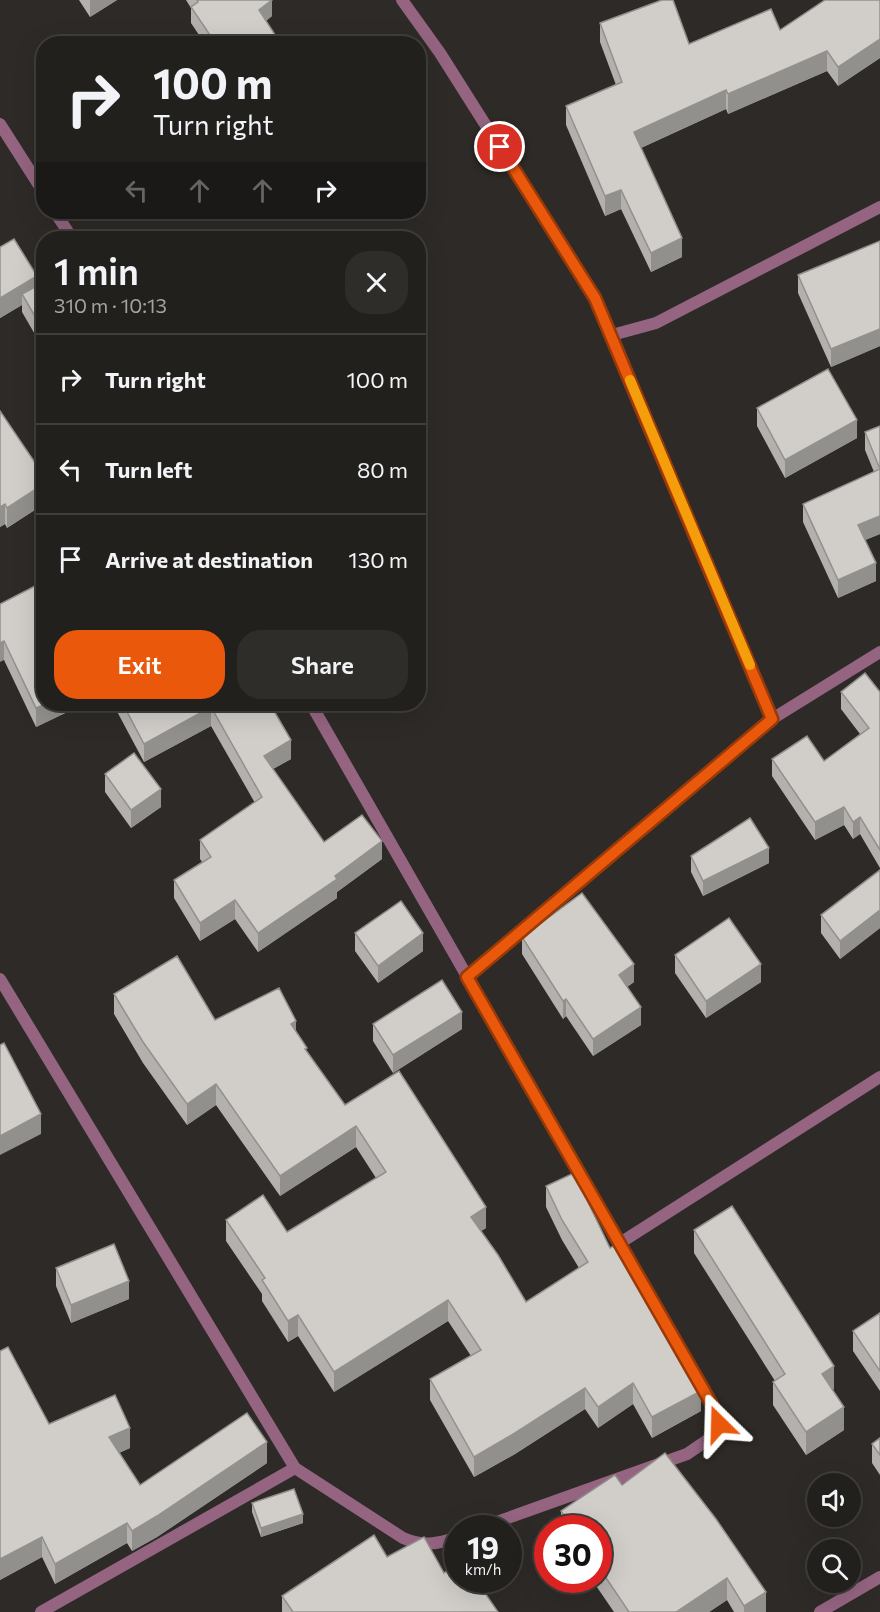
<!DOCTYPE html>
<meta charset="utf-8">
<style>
:root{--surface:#22201d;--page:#2e2d2a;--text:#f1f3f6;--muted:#a2a3a4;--line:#3f3e3b;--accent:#ea580c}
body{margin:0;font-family:Commissioner,sans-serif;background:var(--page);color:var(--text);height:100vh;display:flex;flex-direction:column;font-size:22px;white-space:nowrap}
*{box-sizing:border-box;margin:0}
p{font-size:20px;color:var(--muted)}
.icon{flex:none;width:33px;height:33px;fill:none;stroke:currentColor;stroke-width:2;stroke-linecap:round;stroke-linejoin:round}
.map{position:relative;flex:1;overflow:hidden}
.details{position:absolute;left:36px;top:231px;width:390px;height:480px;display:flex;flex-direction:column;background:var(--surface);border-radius:24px;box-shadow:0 6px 24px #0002,0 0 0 2px var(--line)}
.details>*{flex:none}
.hud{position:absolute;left:36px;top:36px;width:390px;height:183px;border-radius:24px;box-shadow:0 6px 24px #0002,0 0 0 2px var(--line);background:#22201d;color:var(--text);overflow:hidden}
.tools{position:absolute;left:807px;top:1473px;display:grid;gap:12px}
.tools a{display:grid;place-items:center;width:54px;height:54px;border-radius:50%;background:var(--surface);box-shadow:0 6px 24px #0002,0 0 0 2px var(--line);font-size:30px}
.speed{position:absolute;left:444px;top:1515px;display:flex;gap:12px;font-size:30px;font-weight:700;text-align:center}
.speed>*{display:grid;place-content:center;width:78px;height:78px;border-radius:50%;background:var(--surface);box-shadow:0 6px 24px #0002,0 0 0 2px var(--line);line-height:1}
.speed small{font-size:15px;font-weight:400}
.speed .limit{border:9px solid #d22;background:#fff;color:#111}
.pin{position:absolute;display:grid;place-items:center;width:51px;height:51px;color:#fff;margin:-26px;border:3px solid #fff;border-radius:50%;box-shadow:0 2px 6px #0007}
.me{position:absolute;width:66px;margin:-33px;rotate:338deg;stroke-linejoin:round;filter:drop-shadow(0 0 4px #0008)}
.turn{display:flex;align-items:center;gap:21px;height:126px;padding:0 18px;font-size:27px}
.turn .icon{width:78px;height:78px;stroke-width:2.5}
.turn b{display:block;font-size:42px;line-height:51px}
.lanes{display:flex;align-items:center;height:57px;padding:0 18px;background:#0003;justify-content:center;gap:30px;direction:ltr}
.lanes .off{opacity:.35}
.round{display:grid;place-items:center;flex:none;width:63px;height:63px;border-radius:24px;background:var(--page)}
.headline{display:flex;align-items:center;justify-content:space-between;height:102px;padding:0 18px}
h1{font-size:36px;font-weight:600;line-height:45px}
.primary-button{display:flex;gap:12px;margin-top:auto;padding:12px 18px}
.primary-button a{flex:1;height:69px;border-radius:24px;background:var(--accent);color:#fff;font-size:24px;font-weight:600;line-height:69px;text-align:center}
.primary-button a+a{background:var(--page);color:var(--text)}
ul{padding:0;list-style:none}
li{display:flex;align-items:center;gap:18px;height:90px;padding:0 18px;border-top:2px solid var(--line)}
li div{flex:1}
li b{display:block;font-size:22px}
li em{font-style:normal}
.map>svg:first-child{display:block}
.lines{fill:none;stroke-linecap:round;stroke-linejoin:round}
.street{stroke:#946481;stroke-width:12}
.wall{fill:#b4b0ad}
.shaded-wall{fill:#92908d}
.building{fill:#d1cdc9;stroke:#92908d;stroke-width:1.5}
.route-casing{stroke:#983908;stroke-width:15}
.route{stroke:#ea580c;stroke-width:10}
.slow{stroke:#f59e0b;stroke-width:10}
</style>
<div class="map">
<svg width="880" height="1612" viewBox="0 0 880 1612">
<rect width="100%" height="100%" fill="#2e2a27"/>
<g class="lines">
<!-- street -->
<g class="street">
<polyline points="402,0 440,53 595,298 612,335 656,323 880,207"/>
<polyline points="0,124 44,193"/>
<polyline points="55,212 72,238"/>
<polyline points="612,335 772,719"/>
<polyline points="311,704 652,1299"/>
<polyline points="467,977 772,719 880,652"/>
<path d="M 0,979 L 295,1468 L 403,1538 C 424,1547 437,1544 458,1537"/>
<polyline points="620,1243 880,1077"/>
<polyline points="480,1528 687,1454 709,1439 719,1424 715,1410 675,1340"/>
<polyline points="41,1612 295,1468"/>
<polyline points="820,1612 880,1577"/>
</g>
</g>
<!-- wall -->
<g class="wall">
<polygon points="79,0 117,0 90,17"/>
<polygon points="186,0 272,0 272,16 266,21 281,44 205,44 191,23 191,8"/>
<polygon points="880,0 880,58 838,86 827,71 728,114 726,109 641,148 682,257 651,272 621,209 605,216 566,125 566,106 616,85 600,42 600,23 689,44 780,30"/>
<polygon points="880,241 880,346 831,367 798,293 798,275"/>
<polygon points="0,247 37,286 44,282 44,350 22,312 22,305 0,318"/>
<polygon points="757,408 857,438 785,478 757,426"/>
<polygon points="0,411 44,476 44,504 7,528 5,524 0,527"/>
<polygon points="880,426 880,534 865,540 876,581 838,598 803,522 803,504 874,472 865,450 865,432"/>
<polygon points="0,604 44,704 84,704 36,727 4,660"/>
<polygon points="841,692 880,692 880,868 860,834 853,839 844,825 815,840 772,776 772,759 824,761 860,734 841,709"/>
<polygon points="113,704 270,704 291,759 273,769 324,842 382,859 337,892 337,898 258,952 235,919 200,941 174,898 174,880 202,862 200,859 200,840 255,803 211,726 144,762"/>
<polygon points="105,774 161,807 131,828 105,792"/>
<polygon points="691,856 769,863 703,896 691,872"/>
<polygon points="880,870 880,928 840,959 821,933 821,915"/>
<polygon points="355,933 423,951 378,983 355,951"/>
<polygon points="522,937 634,982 627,987 641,1025 593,1056 566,1016 563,1019 522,954"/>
<polygon points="675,955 761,982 706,1018 675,973"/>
<polygon points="114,994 215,1020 296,1031 307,1051 345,1105 486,1228 481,1231 526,1302 579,1268 562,1240 546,1207 546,1186 610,1248 683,1360 701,1411 652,1438 633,1404 598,1428 585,1409 515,1454 474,1477 430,1400 430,1379 471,1356 448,1321 334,1392 298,1336 288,1342 262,1301 262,1294 226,1241 226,1220 287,1232 376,1178 356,1147 280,1196 216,1105 187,1125 143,1063 114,1014"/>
<polygon points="373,1024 462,1029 393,1073 373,1041"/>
<polygon points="694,1230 834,1389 832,1390 844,1430 806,1455 773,1405 773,1382 775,1381 694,1253"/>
<polygon points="56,1268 129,1299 71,1323 56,1286"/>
<polygon points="880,1313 880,1391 853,1351 853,1331"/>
<polygon points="0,1351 49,1424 130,1448 119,1453 140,1485 267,1463 157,1537 132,1551 127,1543 55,1584 42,1557 0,1580"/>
<polygon points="880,1438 880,1475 872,1463 872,1444"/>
<polygon points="622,1485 766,1612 734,1612 727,1600 709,1612 614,1612 592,1580 598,1580 598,1528 561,1528 561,1511"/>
<polygon points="252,1503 303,1523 261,1537 252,1512"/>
<polygon points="387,1557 444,1573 498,1612 282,1612 282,1596"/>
</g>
<!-- shaded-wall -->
<g class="shaded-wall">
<polygon points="90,0 117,0 90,17"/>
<polygon points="272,0 272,16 259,26 259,10"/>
<polygon points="880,39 880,58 838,86 838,67"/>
<polygon points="827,51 827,71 728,114 728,94"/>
<polygon points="726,90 726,109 634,151 634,132"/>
<polygon points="621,190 621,209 605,216 605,196"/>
<polygon points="682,238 682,257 651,272 651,253"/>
<polygon points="37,276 37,295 22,294 22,305 0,318 0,298"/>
<polygon points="880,329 880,346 831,367 831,349"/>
<polygon points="857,420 857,438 785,478 785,460"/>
<polygon points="44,484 44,504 7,528 7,508"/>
<polygon points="5,504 5,524 0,527 0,507"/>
<polygon points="880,516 880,534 858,543 858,525"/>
<polygon points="876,563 876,581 838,598 838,580"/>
<polygon points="4,641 4,660 0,662 0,643"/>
<polygon points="46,704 84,704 36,727 36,708"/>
<polygon points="211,707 211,726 144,762 144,744"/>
<polygon points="291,740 291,759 264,774 264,756"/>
<polygon points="161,789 161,807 131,828 131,810"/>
<polygon points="844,807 844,825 815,840 815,822"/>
<polygon points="860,817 860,834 853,839 853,822"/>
<polygon points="382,841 382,859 337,892 337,898 258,952 258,933"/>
<polygon points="769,848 769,863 703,896 703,881"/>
<polygon points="235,900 235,919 200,941 200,923"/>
<polygon points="880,910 880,928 840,959 840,941"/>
<polygon points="423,933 423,951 378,983 378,966"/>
<polygon points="634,964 634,982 619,993 619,975"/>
<polygon points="761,964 761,982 706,1018 706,1001"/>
<polygon points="566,999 566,1016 563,1019 563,1001"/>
<polygon points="641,1007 641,1025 593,1056 593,1039"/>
<polygon points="462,1012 462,1029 393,1073 393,1055"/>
<polygon points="296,1021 296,1042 291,1024"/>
<polygon points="216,1084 216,1105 187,1125 187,1104"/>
<polygon points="41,1114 41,1134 0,1155 0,1136"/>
<polygon points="356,1126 356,1147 280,1196 280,1176"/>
<polygon points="486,1207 486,1228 471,1237 471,1217"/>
<polygon points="129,1281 129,1299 71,1323 71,1305"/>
<polygon points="448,1300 448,1321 334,1392 334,1372"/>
<polygon points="298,1315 298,1336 288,1342 288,1321"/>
<polygon points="683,1351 683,1371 680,1353"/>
<polygon points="834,1366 834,1389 822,1397 822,1374"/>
<polygon points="633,1383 633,1404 598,1428 598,1407"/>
<polygon points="585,1388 585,1409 515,1454 474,1477 474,1457"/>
<polygon points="701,1391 701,1411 652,1438 652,1417"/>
<polygon points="844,1407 844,1430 806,1455 806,1432"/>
<polygon points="130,1428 130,1448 109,1457 109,1437"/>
<polygon points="267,1442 267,1463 157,1537 132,1551 132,1531"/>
<polygon points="303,1514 303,1523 261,1537 261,1528"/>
<polygon points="127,1523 127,1543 55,1584 55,1564"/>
<polygon points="42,1537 42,1557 0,1580 0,1559"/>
<polygon points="727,1578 727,1600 709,1612 676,1612"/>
<polygon points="766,1592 766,1612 744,1612 744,1606"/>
</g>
<!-- building -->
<g class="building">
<polygon points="197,0 272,0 259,10 281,44 216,44 191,7 198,2"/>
<polygon points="662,0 673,0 689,44 771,9 780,30 825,0 880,0 880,39 838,67 827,51 728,94 726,90 634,132 682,238 651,253 621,190 605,196 566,106 622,82 600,23"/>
<polygon points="14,239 37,276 0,298 0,247"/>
<polygon points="880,241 880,329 831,349 798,275"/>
<polygon points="44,282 44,332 22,294"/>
<polygon points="828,369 857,420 785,460 757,408"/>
<polygon points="0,411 44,476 44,484 7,508 5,504 0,507"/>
<polygon points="880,426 880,469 865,432"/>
<polygon points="880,469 880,516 858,525 876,563 838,580 803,504"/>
<polygon points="35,586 40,595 44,593 44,704 46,704 36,708 4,641 0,643 0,604"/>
<polygon points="865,673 880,692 880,850 860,817 853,822 844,807 815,822 772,759 807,736 824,761 869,728 841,692"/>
<polygon points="123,704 270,704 291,740 264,756 324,842 362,815 382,841 335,876 337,879 258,933 235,900 200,923 174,880 211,857 200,840 262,797 211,707 144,744"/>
<polygon points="134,753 161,789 131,810 105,774"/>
<polygon points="750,818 769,848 703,881 691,856"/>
<polygon points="880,870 880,910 840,941 821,915"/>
<polygon points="582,893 634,964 619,975 641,1007 593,1039 566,999 563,1001 522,937"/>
<polygon points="401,901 423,933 378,966 355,933"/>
<polygon points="729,918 761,964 706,1001 675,955"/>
<polygon points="177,956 215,1020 279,988 296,1021 291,1024 307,1048 305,1049 345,1105 399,1071 486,1207 471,1217 498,1255 526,1302 588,1262 562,1220 546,1186 574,1173 610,1248 617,1244 660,1310 683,1351 680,1353 701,1391 652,1417 633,1383 598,1407 585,1388 515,1433 474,1457 430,1379 481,1350 448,1300 334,1372 298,1315 288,1321 262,1280 265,1278 226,1220 263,1195 287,1232 386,1172 356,1126 280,1176 216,1084 187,1104 143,1042 114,994"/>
<polygon points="442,980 462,1012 393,1055 373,1024"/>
<polygon points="4,1043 41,1114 0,1136 0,1045"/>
<polygon points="732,1206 834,1366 822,1374 844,1407 806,1432 773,1382 785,1374 694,1230"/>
<polygon points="114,1244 129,1281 71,1305 56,1268"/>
<polygon points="880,1313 880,1371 853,1331"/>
<polygon points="8,1347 49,1424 115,1395 130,1428 109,1437 140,1485 247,1413 267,1442 157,1516 132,1531 127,1523 55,1564 42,1537 0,1559 0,1351"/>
<polygon points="880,1438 880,1455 872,1444"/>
<polygon points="665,1453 716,1519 766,1592 744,1606 727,1578 676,1612 629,1612 598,1566 598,1528 573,1528 561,1511 615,1475 622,1485"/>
<polygon points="294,1489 303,1514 261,1528 252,1503"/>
<polygon points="374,1535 387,1557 424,1537 444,1573 458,1564 458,1580 476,1580 498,1612 293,1612 282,1596"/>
</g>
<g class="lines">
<defs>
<polyline id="route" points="500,147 595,298 772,719 467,977 715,1410 719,1424"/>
</defs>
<!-- route casing -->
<use href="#route" class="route-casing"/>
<!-- route -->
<use href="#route" class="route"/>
<!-- slow -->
<polyline class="slow" points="630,380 750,665"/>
</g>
</svg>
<div class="tools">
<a><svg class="icon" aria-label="sound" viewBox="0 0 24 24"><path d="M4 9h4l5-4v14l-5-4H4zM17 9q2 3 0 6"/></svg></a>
<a><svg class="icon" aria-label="search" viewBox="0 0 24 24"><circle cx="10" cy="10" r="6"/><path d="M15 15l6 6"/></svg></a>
</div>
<div class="speed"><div>19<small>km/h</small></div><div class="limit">30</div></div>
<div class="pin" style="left:500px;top:147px;background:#d93025"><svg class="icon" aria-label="arrive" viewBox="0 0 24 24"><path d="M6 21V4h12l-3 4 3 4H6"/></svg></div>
<svg class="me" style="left:719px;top:1424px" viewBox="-20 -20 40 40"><path d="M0-17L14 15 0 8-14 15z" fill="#ea580c" stroke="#fff" stroke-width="4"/></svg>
<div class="hud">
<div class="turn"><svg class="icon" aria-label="right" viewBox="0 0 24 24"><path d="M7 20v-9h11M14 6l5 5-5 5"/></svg><div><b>100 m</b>Turn right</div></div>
<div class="lanes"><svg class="icon off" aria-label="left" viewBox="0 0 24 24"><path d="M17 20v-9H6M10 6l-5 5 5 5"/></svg><svg class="icon off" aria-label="ahead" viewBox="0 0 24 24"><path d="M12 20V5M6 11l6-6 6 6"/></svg><svg class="icon off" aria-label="ahead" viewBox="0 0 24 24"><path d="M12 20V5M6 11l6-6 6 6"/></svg><svg class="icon" aria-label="right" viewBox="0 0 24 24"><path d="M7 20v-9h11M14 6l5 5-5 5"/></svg></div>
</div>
<section class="details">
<div class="headline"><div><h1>1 min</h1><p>310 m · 10:13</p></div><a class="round"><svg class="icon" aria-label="close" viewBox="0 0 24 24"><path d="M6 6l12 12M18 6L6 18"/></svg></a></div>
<ul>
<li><svg class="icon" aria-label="right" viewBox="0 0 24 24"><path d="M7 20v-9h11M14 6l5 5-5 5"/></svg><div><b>Turn right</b></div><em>100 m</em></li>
<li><svg class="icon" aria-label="left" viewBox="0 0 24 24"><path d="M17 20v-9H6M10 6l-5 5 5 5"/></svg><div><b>Turn left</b></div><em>80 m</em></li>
<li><svg class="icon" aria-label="arrive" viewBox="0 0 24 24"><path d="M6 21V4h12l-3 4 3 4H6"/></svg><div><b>Arrive at destination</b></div><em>130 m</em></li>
</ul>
<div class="primary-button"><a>Exit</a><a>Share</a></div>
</section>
</div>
